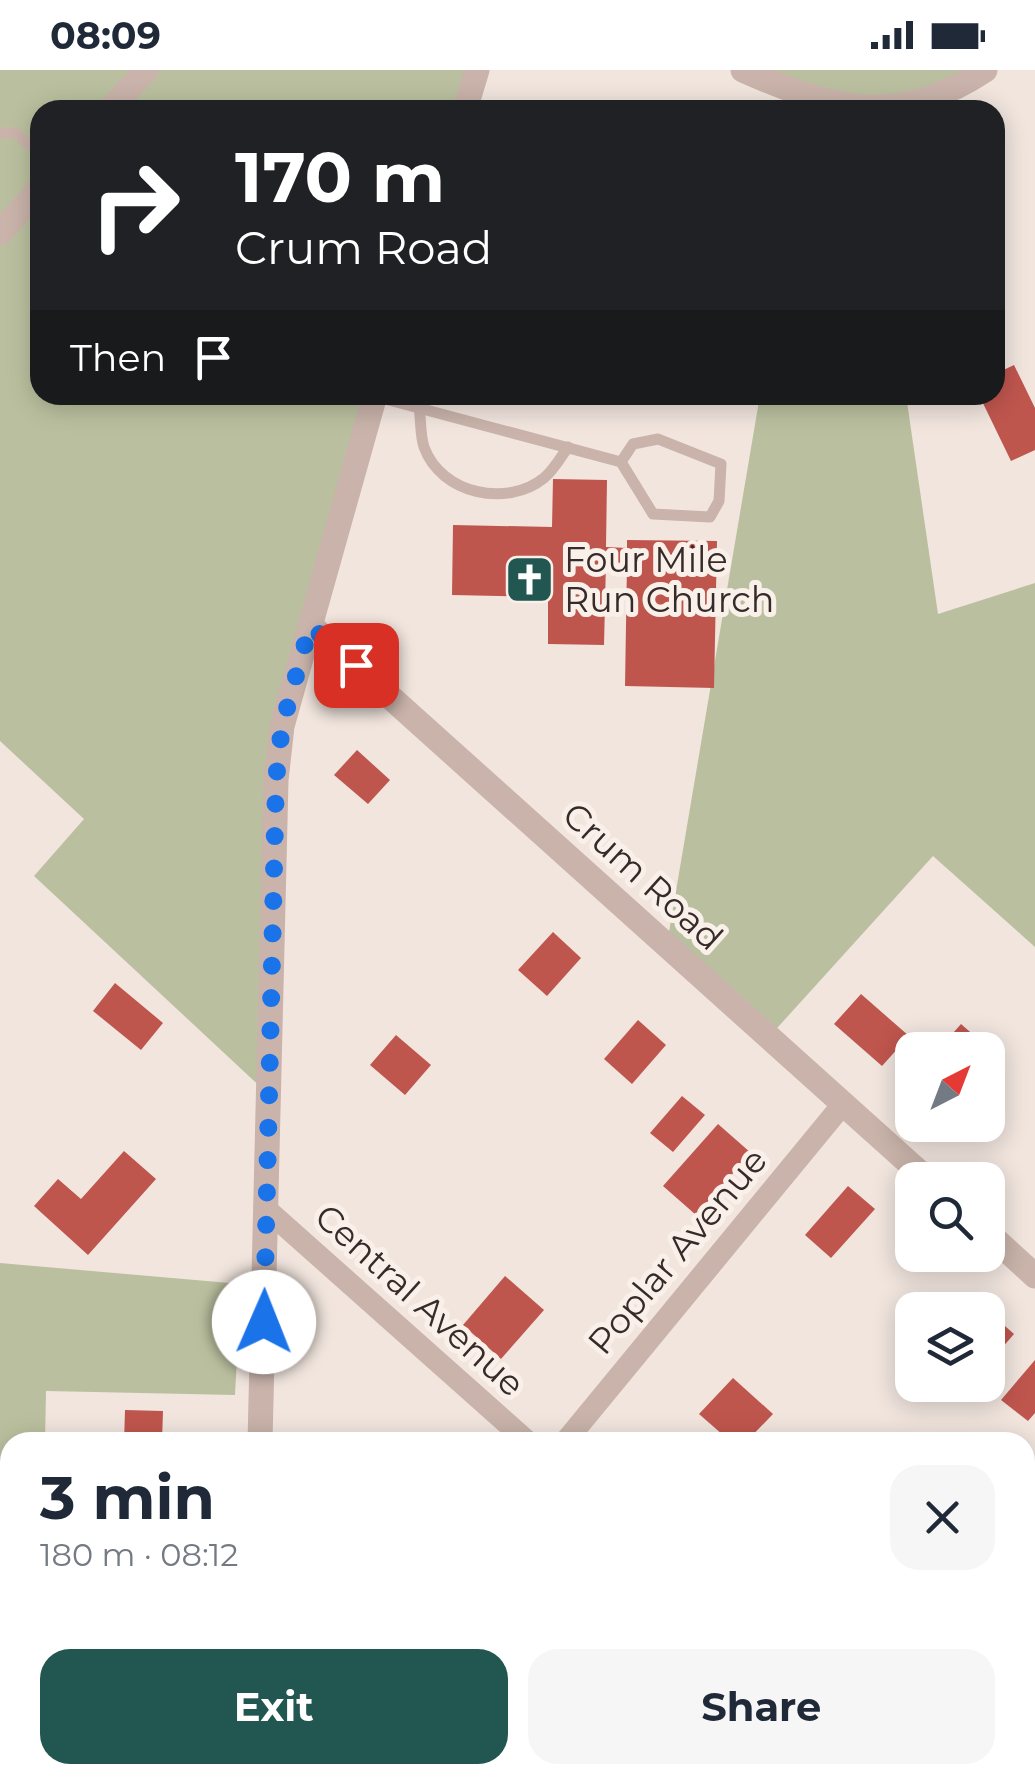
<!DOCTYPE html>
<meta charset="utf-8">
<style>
:root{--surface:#fff;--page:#f6f6f7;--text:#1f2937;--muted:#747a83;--accent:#215651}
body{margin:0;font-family:Montserrat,sans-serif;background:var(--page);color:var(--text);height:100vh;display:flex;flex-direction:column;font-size:38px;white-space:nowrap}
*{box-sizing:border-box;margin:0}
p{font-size:32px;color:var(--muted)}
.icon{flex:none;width:55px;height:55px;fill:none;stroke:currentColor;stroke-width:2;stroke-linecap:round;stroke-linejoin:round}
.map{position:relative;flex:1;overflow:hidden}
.drawer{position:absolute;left:0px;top:1362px;width:1035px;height:352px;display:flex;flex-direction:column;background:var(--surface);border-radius:30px 30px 0 0;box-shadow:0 5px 25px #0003}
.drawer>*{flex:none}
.top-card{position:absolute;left:30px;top:30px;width:975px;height:305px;border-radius:30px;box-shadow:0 5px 25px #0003;background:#202124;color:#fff;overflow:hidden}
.needle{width:65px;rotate:42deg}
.controls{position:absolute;left:895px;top:962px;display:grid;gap:20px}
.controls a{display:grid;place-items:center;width:110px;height:110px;border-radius:20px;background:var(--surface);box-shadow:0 5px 25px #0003;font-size:50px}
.pin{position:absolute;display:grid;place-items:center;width:85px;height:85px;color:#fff;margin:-42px;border-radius:20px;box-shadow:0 5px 15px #0006}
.me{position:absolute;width:110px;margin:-55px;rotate:1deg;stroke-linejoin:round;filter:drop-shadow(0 0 8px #0008)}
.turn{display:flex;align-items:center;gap:35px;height:210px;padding:0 40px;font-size:45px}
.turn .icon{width:130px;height:130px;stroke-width:2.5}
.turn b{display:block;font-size:70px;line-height:85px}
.then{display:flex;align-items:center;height:95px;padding:0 40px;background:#0003;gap:20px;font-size:38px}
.round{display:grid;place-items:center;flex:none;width:105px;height:105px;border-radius:30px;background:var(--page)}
.overview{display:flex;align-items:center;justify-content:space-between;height:170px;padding:0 40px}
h1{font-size:60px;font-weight:700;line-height:75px}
.primary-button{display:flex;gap:20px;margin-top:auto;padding:20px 40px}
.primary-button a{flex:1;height:115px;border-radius:30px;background:var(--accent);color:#fff;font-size:40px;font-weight:700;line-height:115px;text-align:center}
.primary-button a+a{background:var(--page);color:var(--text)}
.status{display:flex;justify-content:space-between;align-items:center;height:70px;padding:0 50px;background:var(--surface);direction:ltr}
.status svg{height:28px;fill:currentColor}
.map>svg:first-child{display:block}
.green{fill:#bac09f}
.building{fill:#bf564e}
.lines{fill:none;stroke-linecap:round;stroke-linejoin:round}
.service{stroke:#c9b3aa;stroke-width:11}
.minor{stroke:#c9b3aa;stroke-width:22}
.tertiary{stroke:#c9b3aa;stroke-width:25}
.route{stroke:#1a73e8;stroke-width:18;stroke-dasharray:0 32.4}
.labels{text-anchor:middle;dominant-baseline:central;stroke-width:10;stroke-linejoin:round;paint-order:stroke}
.poi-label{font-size:35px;fill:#372b29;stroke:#f9f0ea;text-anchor:start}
.street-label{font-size:35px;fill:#372b29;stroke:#f9f0ea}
</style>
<div class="status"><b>08:09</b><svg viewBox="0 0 49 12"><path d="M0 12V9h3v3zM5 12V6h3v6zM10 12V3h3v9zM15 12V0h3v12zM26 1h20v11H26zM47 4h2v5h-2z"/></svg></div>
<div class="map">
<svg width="1035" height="1713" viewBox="0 0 1035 1713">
<rect width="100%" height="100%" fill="#f1e5de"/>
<!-- green -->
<g class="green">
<polygon points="0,0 477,0 465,40 40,40 40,325 375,325 282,656 266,1022 34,806 84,749 0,671"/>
<polygon points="743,0 985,0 866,40 804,40 806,25"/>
<polygon points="760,325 906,325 938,544 1035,513 1035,877 933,786 769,967 667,874"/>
<polygon points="0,1193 241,1214 235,1325 46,1321 45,1372 10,1372 10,1705 43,1705 43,1713 0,1713"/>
</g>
<!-- building -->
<g class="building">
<polygon points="1014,295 1035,338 1035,380 1011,391 979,325 995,325 995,304"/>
<polygon points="553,409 607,410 606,477 627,478 627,470 717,471 714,618 625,616 627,493 606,492 604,575 548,574 548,527 452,525 453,455 552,457"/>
<polygon points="357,680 390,710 368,734 334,705"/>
<polygon points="553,862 581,888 547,926 518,900"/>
<polygon points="115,913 163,953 141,980 93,941"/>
<polygon points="861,924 909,966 882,996 834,954"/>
<polygon points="638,950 666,975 632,1014 604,989"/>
<polygon points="961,954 1002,990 988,1006 988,980 938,980"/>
<polygon points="396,965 431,995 405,1025 370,995"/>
<polygon points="682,1026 705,1045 673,1082 650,1063"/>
<polygon points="718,1054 751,1083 696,1145 663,1116"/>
<polygon points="124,1081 156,1109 88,1185 34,1136 58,1109 81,1129"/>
<polygon points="848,1116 875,1139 831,1188 805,1165"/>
<polygon points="505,1206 544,1240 501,1289 463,1255"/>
<polygon points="988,1241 1014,1264 988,1294"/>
<polygon points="1035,1290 1035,1343 1028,1351 1001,1330"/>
<polygon points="733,1308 773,1344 746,1372 731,1372 699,1344"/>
<polygon points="125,1340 163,1341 162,1372 124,1372"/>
<rect x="117" y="1705" width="37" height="8"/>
</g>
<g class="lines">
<!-- service -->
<g class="service">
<polyline points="0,63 15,63 40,83"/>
<polyline points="374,326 621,392 653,444 710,447 719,431 721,394 658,369 633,374 621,392"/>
<path d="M 419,337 C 421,349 420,365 424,377 C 441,424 507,438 544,408 C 553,401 561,387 568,377"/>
</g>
<!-- minor -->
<g class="minor">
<polyline points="266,1139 528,1372"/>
<polyline points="565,1372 843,1034"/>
<polyline points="899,1705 908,1713"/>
</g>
<!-- tertiary -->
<g class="tertiary">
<path d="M 743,0 C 832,40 898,58 985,0"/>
<polyline points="110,40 146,0"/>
<polyline points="465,40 477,0"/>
<polyline points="0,163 40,118"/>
<polyline points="310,555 928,1110"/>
<polyline points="988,1163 1035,1206"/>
<polyline points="260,1372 276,710 282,656 375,325"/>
<polyline points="259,1705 259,1713"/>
</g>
</g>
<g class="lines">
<!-- route -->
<polyline class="route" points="264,1252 276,710 282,656 310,556 356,595"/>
</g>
<!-- icons -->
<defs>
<symbol id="church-square" viewBox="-11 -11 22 22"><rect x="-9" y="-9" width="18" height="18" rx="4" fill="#215651" stroke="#f9f0ea"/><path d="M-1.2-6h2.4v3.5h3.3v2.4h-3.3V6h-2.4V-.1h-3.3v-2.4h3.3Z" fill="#fff"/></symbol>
</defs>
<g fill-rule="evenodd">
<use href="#church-square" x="502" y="482" width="55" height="55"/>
</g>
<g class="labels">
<!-- poi labels -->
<g class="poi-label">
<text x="564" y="489">Four Mile<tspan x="564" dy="40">Run Church</tspan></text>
</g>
<!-- street labels -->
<g class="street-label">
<text transform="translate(643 806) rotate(42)">Crum Road</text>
<text transform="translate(677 1181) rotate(-50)">Poplar Avenue</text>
<text transform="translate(420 1230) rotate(42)">Central Avenue</text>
</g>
</g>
</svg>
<div class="controls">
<a><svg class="needle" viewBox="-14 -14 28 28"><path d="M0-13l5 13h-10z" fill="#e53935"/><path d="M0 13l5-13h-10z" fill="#747a83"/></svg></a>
<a><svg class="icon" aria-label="search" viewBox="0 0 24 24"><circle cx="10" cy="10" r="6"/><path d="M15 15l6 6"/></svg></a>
<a><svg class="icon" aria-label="layers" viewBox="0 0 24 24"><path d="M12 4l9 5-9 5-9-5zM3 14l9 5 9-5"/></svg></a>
</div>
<div class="pin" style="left:356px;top:595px;background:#d93025"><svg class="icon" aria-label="arrive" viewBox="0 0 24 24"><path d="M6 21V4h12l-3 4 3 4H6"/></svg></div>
<svg class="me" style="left:264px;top:1252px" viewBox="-20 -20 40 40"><circle r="19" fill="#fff"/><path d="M0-13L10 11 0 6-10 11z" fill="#1a73e8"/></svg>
<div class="top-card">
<div class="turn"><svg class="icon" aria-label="right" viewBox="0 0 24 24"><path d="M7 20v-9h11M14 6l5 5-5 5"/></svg><div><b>170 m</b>Crum Road</div></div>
<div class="then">Then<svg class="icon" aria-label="arrive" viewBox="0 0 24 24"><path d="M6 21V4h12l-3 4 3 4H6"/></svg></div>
</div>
<section class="drawer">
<div class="overview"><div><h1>3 min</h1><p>180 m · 08:12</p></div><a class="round"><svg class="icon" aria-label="close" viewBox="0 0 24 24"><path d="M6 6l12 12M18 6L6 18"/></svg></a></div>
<div class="primary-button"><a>Exit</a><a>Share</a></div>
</section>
</div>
